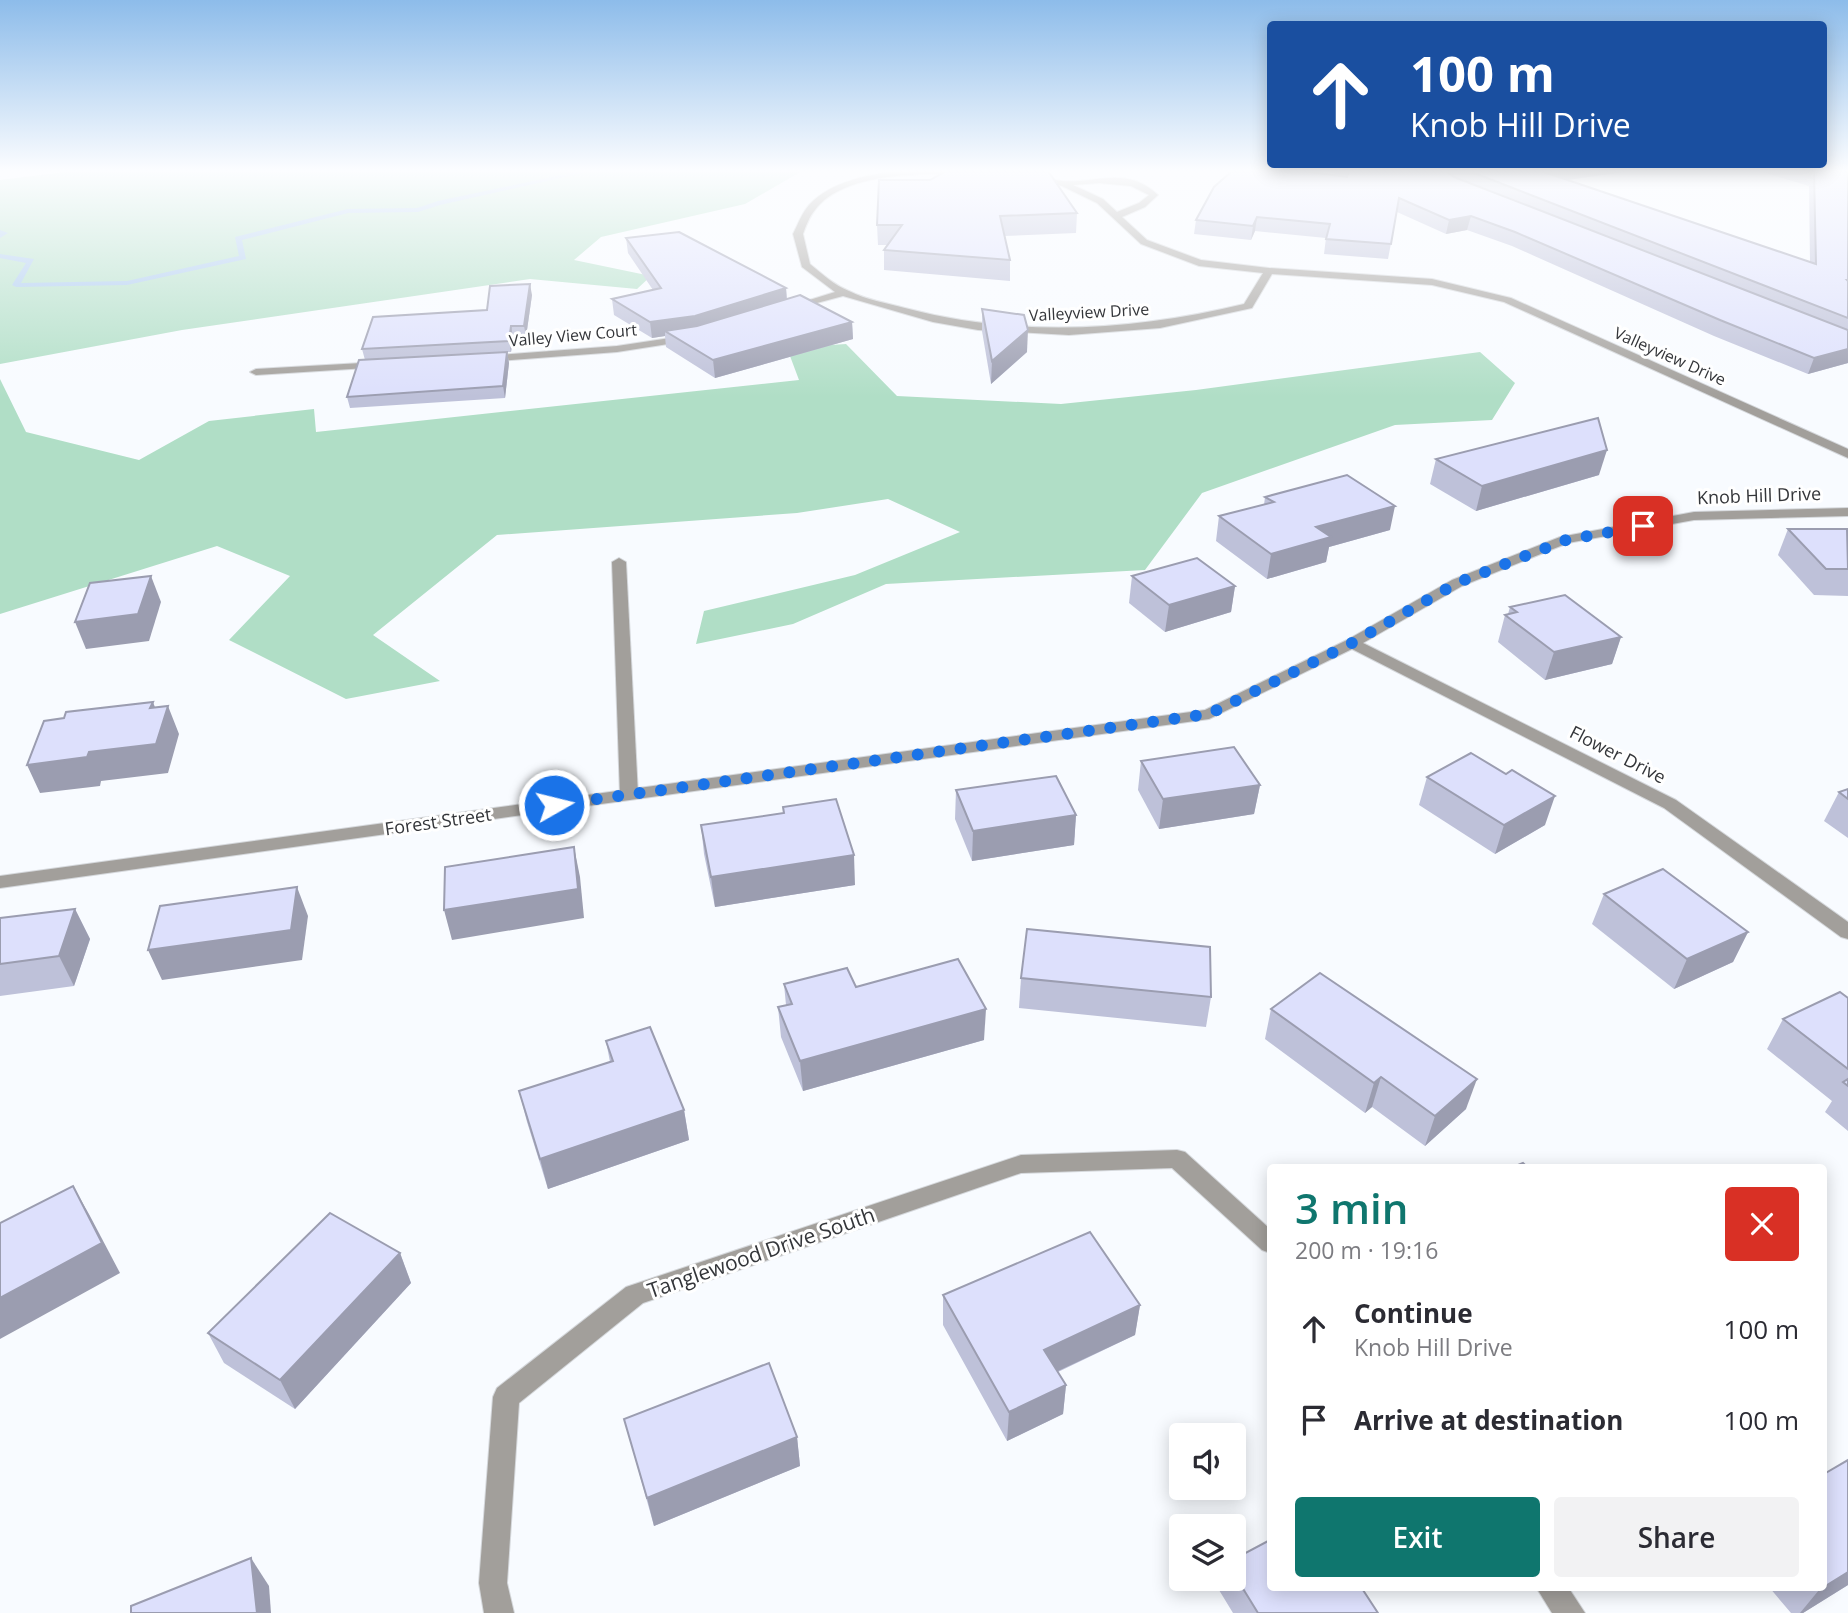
<!DOCTYPE html>
<meta charset="utf-8">
<style>
:root{--surface:#fff;--page:#f2f2f3;--text:#2b2b33;--muted:#7c7c81;--accent:#0f766e}
body{margin:0;font-family:"Open Sans",sans-serif;background:var(--page);color:var(--text);height:100vh;display:flex;flex-direction:column;font-size:26px;white-space:nowrap}
*{box-sizing:border-box;margin:0}
p{font-size:23px;color:var(--muted)}
.icon{flex:none;width:38px;height:38px;fill:none;stroke:currentColor;stroke-width:2;stroke-linecap:round;stroke-linejoin:round}
.map{position:relative;flex:1;overflow:hidden}
.sheet{position:absolute;left:1267px;top:1164px;width:560px;height:427px;display:flex;flex-direction:column;background:var(--surface);border-radius:7px;box-shadow:0 4px 18px #0003}
.sheet>*{flex:none}
.guide{position:absolute;left:1267px;top:21px;width:560px;height:147px;border-radius:7px;box-shadow:0 4px 18px #0003;background:#1a4fa0;color:#fff;overflow:hidden}
.tools{position:absolute;left:1169px;top:1423px;display:grid;gap:14px}
.tools a{display:grid;place-items:center;width:77px;height:77px;border-radius:7px;background:var(--surface);box-shadow:0 4px 18px #0003;font-size:35px}
.pin{position:absolute;display:grid;place-items:center;width:60px;height:60px;color:#fff;margin:-30px;border-radius:14px;box-shadow:0 4px 10px #0006}
.me{position:absolute;width:77px;margin:-38px;rotate:82deg;stroke-linejoin:round;filter:drop-shadow(0 0 5px #0008)}
.turn{display:flex;align-items:center;gap:24px;height:147px;padding:0 28px;font-size:32px}
.turn .icon{width:91px;height:91px;stroke-width:2.5}
.turn b{display:block;font-size:49px;line-height:60px}
.round{display:grid;place-items:center;flex:none;width:74px;height:74px;border-radius:7px;background:var(--page)}
.headline{display:flex;align-items:center;justify-content:space-between;height:119px;padding:0 28px}
h1{font-size:42px;font-weight:600;line-height:52px;color:var(--accent)}
.primary-button{display:flex;gap:14px;margin-top:auto;padding:14px 28px}
.primary-button a{flex:1;height:80px;border-radius:7px;background:var(--accent);color:#fff;font-size:28px;font-weight:600;line-height:80px;text-align:center}
.primary-button a+a{background:var(--page);color:var(--text)}
ul{padding:0;list-style:none}
li{display:flex;align-items:center;gap:21px;height:91px;padding:0 28px}
li div{flex:1}
li b{display:block;font-size:26px}
li em{font-style:normal}
.map>svg:first-child{display:block}
.green{fill:#b0dec6}
.lines{fill:none;stroke-linecap:round;stroke-linejoin:round}
.stream{fill:#a6c7ed;fill-rule:evenodd}
.lane-casing{stroke:#d5d8dc;stroke-width:2}
.street-casing{stroke:#d5d8dc;stroke-width:2}
.lane{fill:#a29f9b;fill-rule:evenodd}
.street{fill:#a29f9b;fill-rule:evenodd}
.wall{fill:#bec1d9}
.shaded-wall{fill:#9b9db0}
.building{fill:#dde0fc;stroke:#9b9db0;stroke-width:2}
.route{stroke:#1a73e8;stroke-width:12;stroke-dasharray:0 21.6}
.labels{text-anchor:middle;dominant-baseline:central;stroke-width:6;stroke-linejoin:round;paint-order:stroke}
.far-street-label{font-size:16px;fill:#34363a;stroke:#fff}
.street-label{font-size:18px;fill:#34363a;stroke:#fff}
.near-street-label{font-size:21px;fill:#34363a;stroke:#fff}
</style>
<div class="map">
<svg width="1848" height="1613" viewBox="0 0 1848 1613">
<rect width="100%" height="100%" fill="#f8fbff"/>
<!-- green -->
<g class="green">
<polygon points="73,171 802,171 745,204 601,237 574,260 651,276 637,289 530,279 182,330 0,364 0,180"/>
<polygon points="846,344 897,396 1061,404 1196,390 1480,352 1515,383 1492,420 1395,425 1202,493 1145,570 886,584 793,624 696,644 704,611 855,575 960,532 888,499 797,513 497,535 373,635 440,681 346,699 229,640 290,576 217,546 0,614 0,379 26,432 139,460 209,421 314,409 316,432 799,380 787,348"/>
</g>
<g class="lines">
<!-- stream -->
<g class="stream">
<polygon points="580,171 592,171 440,205 418,212 348,213 242,240 246,259 127,285 16,287 12,285 26,263 0,258 0,254 34,259 21,283 127,281 239,256 235,237 348,209 417,208 438,201"/>
<polygon points="0,230 8,233 0,238"/>
</g>
<defs>
<polygon id="lane" points="619,558 626,562 638,795 629,800 620,795 612,562"/>
<g id="street">
<path d="M 900,171 L 972,171 L 968,173 C 925,174 844,171 815,210 C 809,217 806,226 803,234 L 810,264 C 822,274 834,285 849,291 C 866,300 887,303 905,308 C 1018,338 1132,331 1244,304 L 1263,273 L 1199,266 L 1141,244 L 1097,203 L 1062,186 L 1030,178 L 1034,176 C 1043,177 1052,180 1062,181 C 1096,184 1126,165 1158,195 L 1145,207 L 1122,217 L 1147,240 L 1201,260 L 1269,268 L 1432,279 L 1511,298 L 1848,449 L 1848,458 L 1504,302 L 1432,285 L 1272,274 L 1252,308 L 1160,328 L 1069,335 L 978,330 L 933,322 L 843,296 L 787,311 L 787,307 L 835,292 L 802,267 L 793,234 C 798,224 802,213 809,205 C 831,181 870,174 900,171 ZM 1099,183 L 1131,186 L 1149,195 L 1139,203 L 1117,212 L 1103,199 L 1073,185 Z"/>
<polygon points="690,335 694,336 694,340 617,352 484,362 479,359 484,356 617,346"/>
<polygon points="379,362 385,365 383,367 256,375 250,372 256,369"/>
<polygon points="1848,508 1848,516 1694,520 1568,543 1462,586 1363,643 1676,800 1848,922 1848,939 1841,937 1664,808 1352,649 1209,719 0,888 0,876 1205,710 1347,640 1452,580 1560,537 1694,512"/>
<polygon points="1177,1150 1185,1152 1270,1229 1270,1253 1262,1250 1172,1168 1021,1173 643,1303 519,1403 507,1583 514,1613 484,1613 479,1583 493,1397 497,1388 626,1287 635,1284 1021,1155"/>
<polygon points="1536,1587 1568,1587 1585,1613 1552,1613"/>
</g>
</defs>
<!-- lane casing -->
<use href="#lane" class="lane-casing"/>
<!-- street casing -->
<use href="#street" class="street-casing"/>
<!-- lane -->
<use href="#lane" class="lane"/>
<!-- street -->
<use href="#street" class="street"/>
</g>
<!-- wall -->
<g class="wall">
<polygon points="1329,171 1446,171 1448,172 1448,171 1630,171 1568,180 1810,262 1809,186 1759,171 1848,171 1848,363 1808,374 1714,336 1512,246 1467,230 1446,234 1397,212 1388,259 1324,254 1326,238 1255,231 1251,240 1194,234 1196,220 1342,177"/>
<polygon points="879,180 1077,213 1076,233 1004,236 1010,260 1010,281 884,270 884,250 887,245 878,245 877,225"/>
<polygon points="626,238 786,288 787,299 852,322 853,339 715,378 666,347 665,336 652,338 614,315 612,299 653,290 628,253"/>
<polygon points="532,295 526,337 513,337 511,352 507,352 509,363 505,398 350,408 347,397 365,360 362,349"/>
<polygon points="982,309 1027,352 991,384 982,331"/>
<polygon points="1436,459 1599,475 1476,511 1430,484"/>
<polygon points="1265,497 1390,530 1329,547 1326,562 1267,579 1216,541 1219,516 1264,505"/>
<polygon points="1788,529 1848,530 1848,596 1814,595 1778,555"/>
<polygon points="1132,576 1235,586 1231,612 1165,632 1129,603"/>
<polygon points="1510,607 1621,637 1612,664 1545,680 1498,642 1505,615 1508,614"/>
<polygon points="1141,761 1260,785 1254,814 1159,829 1138,790"/>
<polygon points="1427,777 1545,825 1495,854 1419,805"/>
<polygon points="1848,789 1848,838 1824,821 1839,792"/>
<polygon points="956,790 1076,815 1074,845 972,861 955,819"/>
<polygon points="783,807 855,885 715,907 704,854 701,825 783,813"/>
<polygon points="1604,894 1748,932 1733,962 1674,989 1592,924"/>
<polygon points="75,909 90,939 74,986 0,996 0,918"/>
<polygon points="1021,978 1211,997 1206,1027 1019,1008"/>
<polygon points="784,984 856,987 984,1040 803,1091 781,1037 778,1007 786,1005"/>
<polygon points="1848,998 1848,1131 1825,1112 1832,1101 1767,1049 1783,1019"/>
<polygon points="1271,1009 1466,1109 1425,1146 1372,1107 1365,1113 1265,1039"/>
<polygon points="606,1041 684,1110 689,1140 548,1189 527,1122 519,1091 610,1062"/>
<polygon points="400,1253 411,1283 295,1409 224,1363 208,1333"/>
<polygon points="943,1295 1140,1305 1135,1335 1058,1372 1066,1385 1063,1414 1007,1441 943,1325"/>
<polygon points="624,1419 797,1437 800,1466 654,1526"/>
<polygon points="1848,1460 1848,1585 1803,1613 1791,1613 1769,1587 1824,1587"/>
<polygon points="1234,1559 1378,1613 1233,1613 1219,1590 1222,1578 1234,1578"/>
</g>
<!-- shaded-wall -->
<g class="shaded-wall">
<polygon points="1542,171 1630,171 1538,184"/>
<polygon points="1471,216 1467,230 1446,234 1449,220"/>
<polygon points="1257,217 1255,231 1251,240 1253,226"/>
<polygon points="530,284 532,295 526,337 524,326"/>
<polygon points="786,288 787,304 696,331 665,331 665,336 652,338 650,322"/>
<polygon points="852,322 853,339 715,378 713,360"/>
<polygon points="511,326 513,337 511,352 509,341"/>
<polygon points="1028,330 1027,352 991,384 992,361"/>
<polygon points="1848,349 1848,363 1808,374 1814,358"/>
<polygon points="507,352 509,363 505,398 503,386"/>
<polygon points="1607,450 1599,475 1476,511 1482,486"/>
<polygon points="1395,506 1390,530 1329,547 1326,562 1267,579 1271,554 1316,527"/>
<polygon points="151,576 161,602 149,641 86,649 75,622"/>
<polygon points="1235,586 1231,612 1165,632 1169,605"/>
<polygon points="1621,637 1612,664 1545,680 1554,652"/>
<polygon points="153,702 162,726 168,706 179,734 168,773 101,781 100,786 40,793 27,765 89,752 150,708"/>
<polygon points="1260,785 1254,814 1159,829 1163,799"/>
<polygon points="1555,796 1545,825 1495,854 1504,825"/>
<polygon points="1076,815 1074,845 972,861 973,831"/>
<polygon points="574,847 580,877 584,918 452,940 444,910"/>
<polygon points="854,855 855,885 715,907 711,877"/>
<polygon points="297,887 308,916 302,960 162,980 148,950"/>
<polygon points="75,909 90,939 74,986 59,956"/>
<polygon points="1748,932 1733,962 1674,989 1687,959"/>
<polygon points="986,1009 984,1040 803,1091 800,1061"/>
<polygon points="1381,1077 1372,1107 1365,1113 1374,1083"/>
<polygon points="1477,1079 1466,1109 1425,1146 1435,1116"/>
<polygon points="684,1110 689,1140 548,1189 540,1159"/>
<polygon points="73,1186 90,1216 120,1273 0,1339 0,1298"/>
<polygon points="400,1253 411,1283 295,1409 280,1380"/>
<polygon points="1140,1305 1135,1335 1041,1379 1044,1350"/>
<polygon points="1066,1385 1063,1414 1007,1441 1009,1412"/>
<polygon points="797,1437 800,1466 654,1526 647,1498"/>
<polygon points="251,1558 269,1586 271,1613 257,1613"/>
<polygon points="1848,1572 1848,1585 1803,1613 1800,1613 1819,1590"/>
</g>
<!-- building -->
<g class="building">
<polygon points="946,171 1048,171 1077,213 1000,216 1010,260 884,250 902,225 877,225 879,180 930,180"/>
<polygon points="1232,171 1303,171 1347,177 1349,171 1446,171 1454,177 1848,330 1848,349 1814,358 1720,320 1515,232 1471,216 1449,220 1399,198 1391,244 1326,239 1330,224 1257,217 1253,226 1196,220 1214,187"/>
<polygon points="1469,171 1542,171 1541,171 1816,264 1814,173 1807,171 1848,171 1848,280 1847,280 1848,281 1848,318"/>
<polygon points="679,232 786,288 695,316 650,322 612,299 661,288 626,238"/>
<polygon points="530,284 524,326 511,326 509,341 362,349 373,317 487,310 490,286"/>
<polygon points="800,295 852,322 713,360 665,331 697,326"/>
<polygon points="982,309 1024,315 1028,330 992,361"/>
<polygon points="507,352 503,386 347,397 359,360"/>
<polygon points="1598,418 1607,450 1482,486 1436,459"/>
<polygon points="1347,475 1395,506 1316,527 1331,537 1271,554 1219,516 1274,502 1265,497"/>
<polygon points="1788,529 1847,529 1848,569 1826,569"/>
<polygon points="1197,558 1235,586 1169,605 1132,576"/>
<polygon points="151,576 138,614 75,622 90,583"/>
<polygon points="1565,595 1621,637 1554,652 1505,615 1517,612 1510,607"/>
<polygon points="153,702 150,708 168,706 156,744 89,752 87,757 27,765 44,721 64,718 66,712"/>
<polygon points="1234,747 1260,785 1163,799 1141,761"/>
<polygon points="1471,753 1506,774 1512,770 1555,796 1504,825 1427,777"/>
<polygon points="1056,776 1076,815 973,831 956,790"/>
<polygon points="1848,789 1848,799 1839,792"/>
<polygon points="836,799 854,855 711,877 701,825 784,813 783,807"/>
<polygon points="574,847 578,889 444,910 445,867"/>
<polygon points="1663,869 1748,932 1687,959 1604,894"/>
<polygon points="297,887 291,930 148,950 160,906"/>
<polygon points="75,909 59,956 0,964 0,918"/>
<polygon points="1027,929 1210,947 1211,997 1021,978"/>
<polygon points="958,959 986,1009 800,1061 778,1007 792,1004 784,984 847,968 856,987"/>
<polygon points="1320,973 1477,1079 1435,1116 1381,1077 1374,1083 1271,1009"/>
<polygon points="1840,992 1848,998 1848,1069 1783,1019"/>
<polygon points="650,1027 684,1110 540,1159 519,1091 613,1061 606,1041"/>
<polygon points="1848,1079 1848,1086 1843,1082"/>
<polygon points="1523,1163 1527,1167 1513,1167"/>
<polygon points="73,1186 102,1243 0,1298 0,1223"/>
<polygon points="330,1213 400,1253 280,1380 208,1333"/>
<polygon points="1090,1232 1140,1305 1044,1350 1066,1385 1009,1412 943,1295"/>
<polygon points="769,1363 797,1437 647,1498 624,1419"/>
<polygon points="1848,1460 1848,1572 1819,1590 1816,1587 1824,1587 1824,1474"/>
<polygon points="1270,1540 1270,1587 1361,1587 1378,1613 1258,1613 1234,1574 1234,1559"/>
<polygon points="251,1558 257,1613 131,1613 131,1606"/>
</g>
<!-- sky -->
<linearGradient id="sky" x2="0" y2="1"><stop stop-color="#8dbcea"/><stop offset="0.43" stop-color="#fcfdff"/><stop offset="1" stop-color="#fcfdff" stop-opacity="0"/></linearGradient>
<rect width="1848" height="397" fill="url(#sky)"/>
<g class="lines">
<!-- route -->
<polyline class="route" points="554,805 1209,714 1352,643 1457,583 1566,540 1643,526"/>
</g>
<g class="labels">
<!-- far-street labels -->
<g class="far-street-label">
<text transform="translate(1089 312) rotate(-3)">Valleyview Drive</text>
<text transform="translate(573 335) rotate(-5)">Valley View Court</text>
<text transform="translate(1670 356) rotate(24)">Valleyview Drive</text>
</g>
<!-- street labels -->
<g class="street-label">
<text transform="translate(1759 495) rotate(-2)">Knob Hill Drive</text>
<text transform="translate(1618 754) rotate(27)">Flower Drive</text>
<text transform="translate(438 821) rotate(-8)">Forest Street</text>
</g>
<!-- near-street labels -->
<g class="near-street-label">
<text transform="translate(761 1252) rotate(-19)">Tanglewood Drive South</text>
</g>
</g>
</svg>
<div class="tools">
<a><svg class="icon" aria-label="sound" viewBox="0 0 24 24"><path d="M4 9h4l5-4v14l-5-4H4zM17 9q2 3 0 6"/></svg></a>
<a><svg class="icon" aria-label="layers" viewBox="0 0 24 24"><path d="M12 4l9 5-9 5-9-5zM3 14l9 5 9-5"/></svg></a>
</div>
<div class="pin" style="left:1643px;top:526px;background:#d93025"><svg class="icon" aria-label="arrive" viewBox="0 0 24 24"><path d="M6 21V4h12l-3 4 3 4H6"/></svg></div>
<svg class="me" style="left:554px;top:805px" viewBox="-20 -20 40 40"><circle r="17" fill="#1a73e8" stroke="#fff" stroke-width="3"/><path d="M0-11L8 9 0 5-8 9z" fill="#fff"/></svg>
<div class="guide">
<div class="turn"><svg class="icon" aria-label="ahead" viewBox="0 0 24 24"><path d="M12 20V5M6 11l6-6 6 6"/></svg><div><b>100 m</b>Knob Hill Drive</div></div>
</div>
<section class="sheet">
<div class="headline"><div><h1>3 min</h1><p>200 m · 19:16</p></div><a class="round" style="background:#d93025;color:#fff"><svg class="icon" aria-label="close" viewBox="0 0 24 24"><path d="M6 6l12 12M18 6L6 18"/></svg></a></div>
<ul>
<li><svg class="icon" aria-label="ahead" viewBox="0 0 24 24"><path d="M12 20V5M6 11l6-6 6 6"/></svg><div><b>Continue</b><p>Knob Hill Drive</p></div><em>100 m</em></li>
<li><svg class="icon" aria-label="arrive" viewBox="0 0 24 24"><path d="M6 21V4h12l-3 4 3 4H6"/></svg><div><b>Arrive at destination</b></div><em>100 m</em></li>
</ul>
<div class="primary-button"><a>Exit</a><a>Share</a></div>
</section>
</div>
